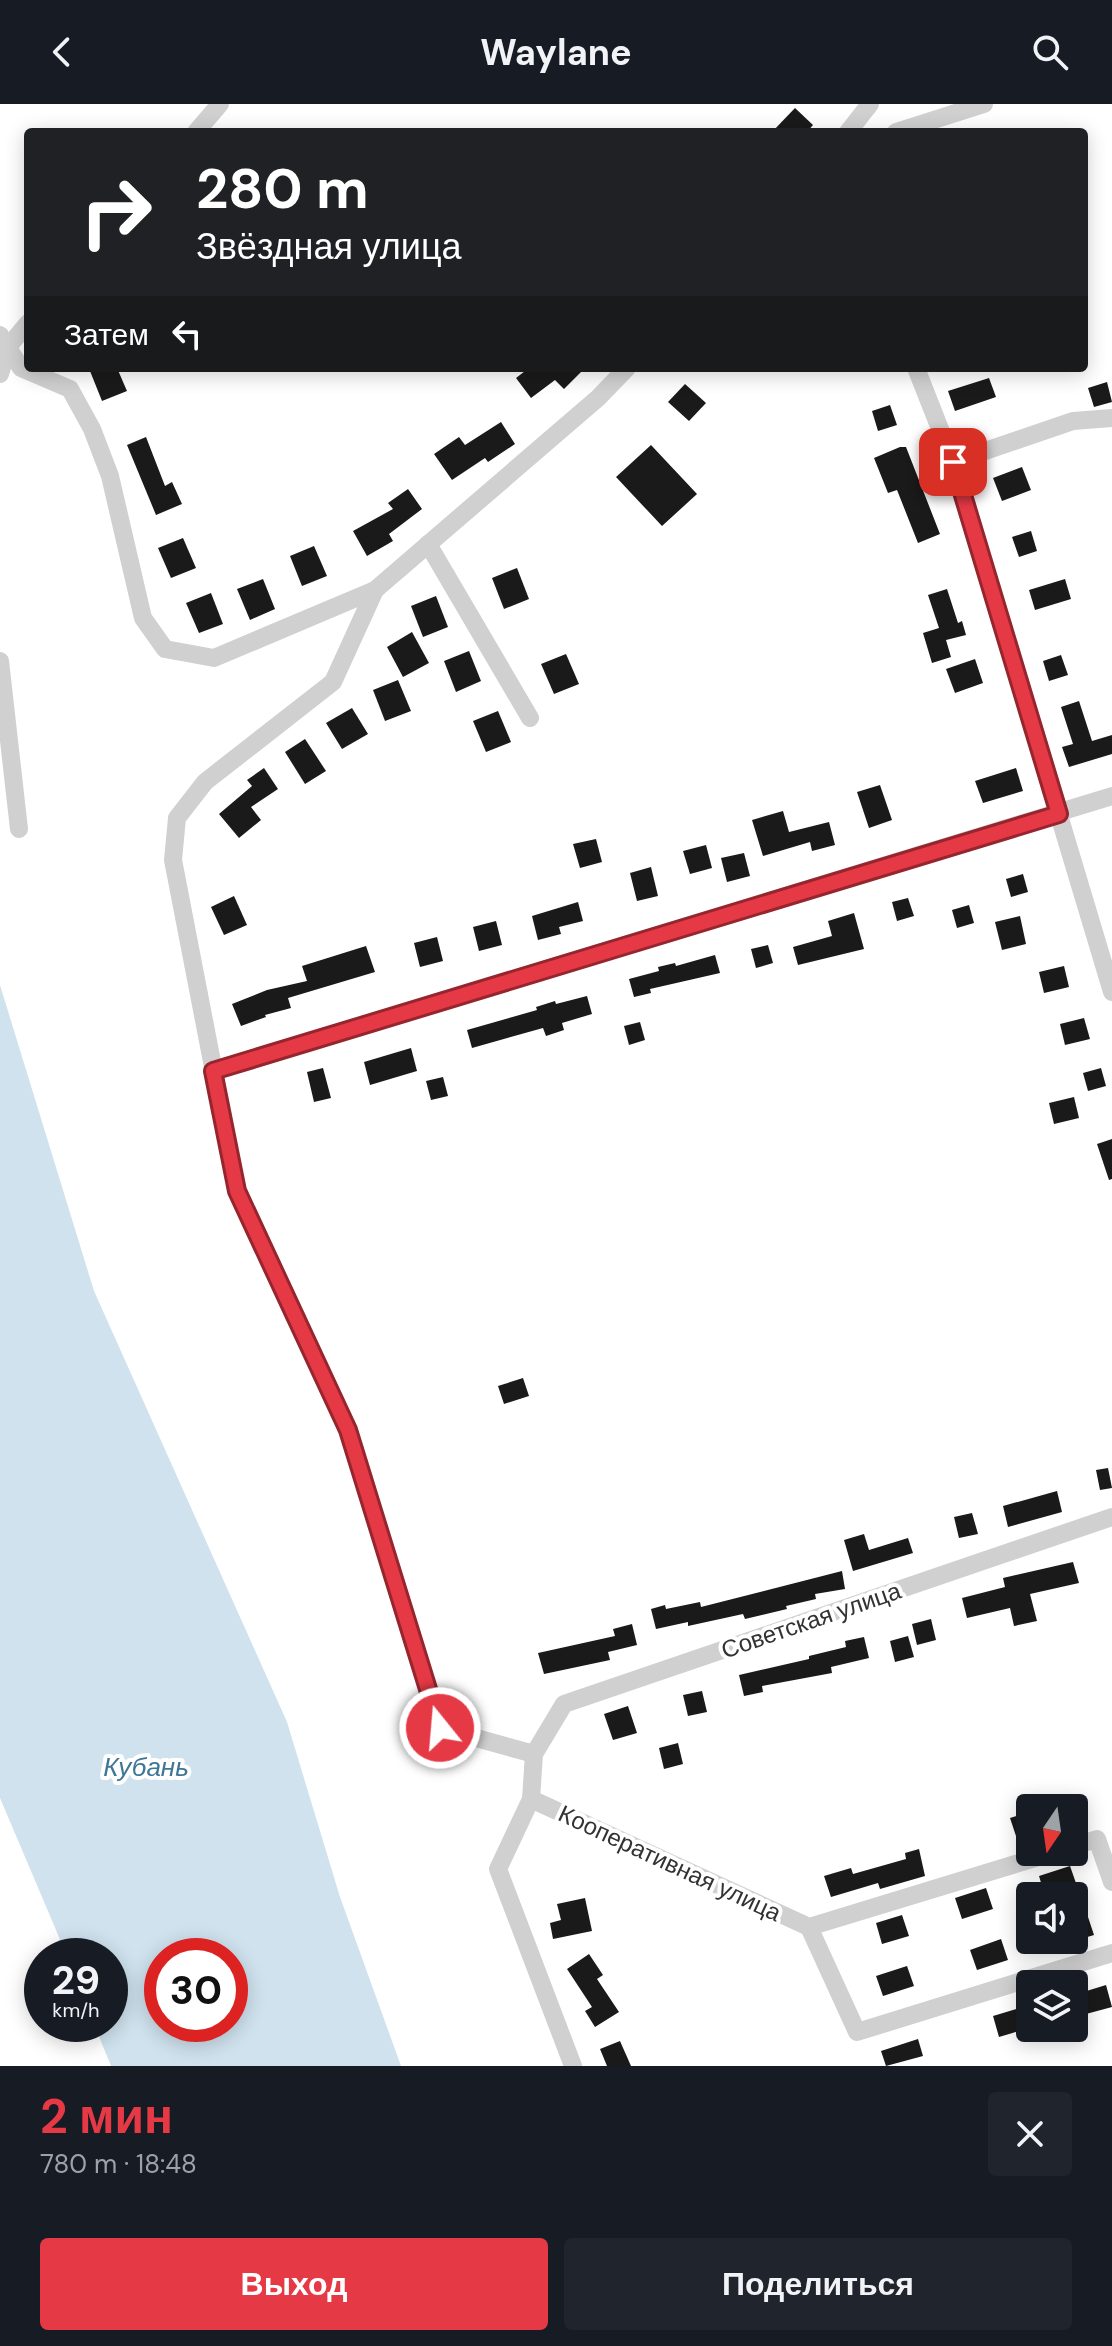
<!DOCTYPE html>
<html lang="ru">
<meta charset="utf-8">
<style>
:root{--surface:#171b24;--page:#20242c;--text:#f1f3f6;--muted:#9ea1a6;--accent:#e63946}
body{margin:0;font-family:"DM Sans",sans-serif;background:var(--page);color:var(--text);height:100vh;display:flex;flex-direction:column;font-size:30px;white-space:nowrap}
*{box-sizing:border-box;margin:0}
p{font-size:26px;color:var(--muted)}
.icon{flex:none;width:44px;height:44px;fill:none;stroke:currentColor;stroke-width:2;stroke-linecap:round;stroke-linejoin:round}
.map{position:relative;height:1962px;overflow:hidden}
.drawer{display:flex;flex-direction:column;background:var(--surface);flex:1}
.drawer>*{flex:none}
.guide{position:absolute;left:24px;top:24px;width:1064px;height:244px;border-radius:8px;box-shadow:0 4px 20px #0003;background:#202124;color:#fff;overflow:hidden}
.needle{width:52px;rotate:193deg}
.buttons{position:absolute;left:1016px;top:1690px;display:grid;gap:16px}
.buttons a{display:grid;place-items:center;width:72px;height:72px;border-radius:8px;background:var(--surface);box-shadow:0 4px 20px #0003;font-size:40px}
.speed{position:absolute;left:24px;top:1834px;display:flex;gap:16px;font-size:40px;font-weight:700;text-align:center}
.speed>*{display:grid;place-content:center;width:104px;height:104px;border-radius:50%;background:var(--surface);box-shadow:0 4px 20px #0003;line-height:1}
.speed small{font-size:20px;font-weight:400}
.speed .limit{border:12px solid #d22;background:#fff;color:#111}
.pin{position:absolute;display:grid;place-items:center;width:68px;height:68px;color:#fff;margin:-34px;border-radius:16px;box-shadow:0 4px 12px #0006}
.me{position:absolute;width:88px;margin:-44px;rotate:343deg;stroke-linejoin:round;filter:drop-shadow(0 0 6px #0008)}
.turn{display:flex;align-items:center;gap:28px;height:168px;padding:0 40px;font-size:36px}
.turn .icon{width:104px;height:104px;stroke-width:2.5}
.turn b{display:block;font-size:56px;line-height:68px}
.then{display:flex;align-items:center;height:76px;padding:0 40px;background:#0003;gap:16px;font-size:30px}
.round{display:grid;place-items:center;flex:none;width:84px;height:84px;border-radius:8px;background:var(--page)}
.overview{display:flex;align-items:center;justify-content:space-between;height:136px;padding:0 40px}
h1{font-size:48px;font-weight:700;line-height:60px;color:var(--accent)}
.cta{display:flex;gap:16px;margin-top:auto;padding:16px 40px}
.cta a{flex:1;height:92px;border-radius:8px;background:var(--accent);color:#fff;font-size:32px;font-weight:700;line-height:92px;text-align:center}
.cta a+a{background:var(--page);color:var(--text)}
header{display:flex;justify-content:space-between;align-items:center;height:104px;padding:0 40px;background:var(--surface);font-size:36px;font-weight:700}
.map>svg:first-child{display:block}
.water{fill:#cfe2ee;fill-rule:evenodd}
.building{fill:#1a1a1a}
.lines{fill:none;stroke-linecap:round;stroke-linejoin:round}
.minor{stroke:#d0d0d0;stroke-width:18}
.route-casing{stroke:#96252e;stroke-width:20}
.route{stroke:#e63946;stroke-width:14}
.labels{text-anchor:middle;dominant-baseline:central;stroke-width:8;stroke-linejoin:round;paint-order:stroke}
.street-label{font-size:24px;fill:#333;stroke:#fff}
.water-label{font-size:26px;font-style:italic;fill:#3f7597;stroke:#fff}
</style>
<header><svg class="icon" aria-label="back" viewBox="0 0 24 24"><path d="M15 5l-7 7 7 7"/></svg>Waylane<svg class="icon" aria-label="search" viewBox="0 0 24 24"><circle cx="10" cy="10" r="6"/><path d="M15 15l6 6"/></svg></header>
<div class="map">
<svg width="1112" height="1962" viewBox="0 0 1112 1962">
<rect width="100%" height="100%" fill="#fff"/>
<!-- water -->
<path class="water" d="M 0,881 L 94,1187 L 287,1618 L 340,1793 L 401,1962 L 111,1962 L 94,1920 L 110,1920 L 110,1852 L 67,1852 L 0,1694 ZM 162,1852 L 230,1852 L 230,1920 L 162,1920 Z"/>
<!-- building -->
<g class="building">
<polygon points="795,4 813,21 807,28 772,28"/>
<polygon points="97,264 117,264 127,287 102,297 90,267"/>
<polygon points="529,264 585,264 564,285 555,276 531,294 516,274"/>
<polygon points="989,274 996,293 955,307 948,287"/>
<polygon points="1107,278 1112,298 1094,303 1088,284"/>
<polygon points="685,280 706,299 689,317 668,298"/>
<polygon points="890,301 897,321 878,327 872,307"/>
<polygon points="501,318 515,340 488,358 485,354 452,376 434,350 459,333 465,341"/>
<polygon points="146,333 165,382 172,378 182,400 156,411 127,341"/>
<polygon points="651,341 697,390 662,422 616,373"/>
<polygon points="900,343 906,343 940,430 918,439 897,386 888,389 874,354"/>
<polygon points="1022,363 1031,386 1002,397 993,374"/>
<polygon points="408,385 422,405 389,430 393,437 367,452 353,427 393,405 388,399"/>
<polygon points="1031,427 1037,447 1019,453 1012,433"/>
<polygon points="183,434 196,464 171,474 158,444"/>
<polygon points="314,442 327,472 302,482 290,452"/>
<polygon points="517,464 529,495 504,505 492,474"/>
<polygon points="263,475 275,505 250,516 237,485"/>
<polygon points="1065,475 1071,495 1035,506 1029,486"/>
<polygon points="947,485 958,519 962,517 966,531 946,536 951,553 932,559 923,529 939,524 928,491"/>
<polygon points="211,489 223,520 199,529 186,499"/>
<polygon points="436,492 448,523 423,533 411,502"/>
<polygon points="412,528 429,559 403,573 387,543"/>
<polygon points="469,547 481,577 456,588 444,557"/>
<polygon points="566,550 579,580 554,590 541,560"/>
<polygon points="1061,551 1068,571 1049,577 1043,557"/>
<polygon points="975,555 983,579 955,589 946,565"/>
<polygon points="398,576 411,607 385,617 373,586"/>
<polygon points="1079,597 1092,637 1112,631 1112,650 1069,663 1062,643 1073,640 1061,603"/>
<polygon points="352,604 368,630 342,645 326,619"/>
<polygon points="498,607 511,638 486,648 473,617"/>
<polygon points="305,635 326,667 305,680 285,648"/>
<polygon points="264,664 278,685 251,703 261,716 239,734 219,710 252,682 247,676"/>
<polygon points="1016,664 1023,687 983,699 975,677"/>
<polygon points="880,681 892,716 869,724 857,688"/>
<polygon points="783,707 789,728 829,718 835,741 812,747 810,738 763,752 752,716"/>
<polygon points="596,735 602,758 580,764 573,740"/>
<polygon points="706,741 712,764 690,770 683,747"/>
<polygon points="744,749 750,772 727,778 721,754"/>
<polygon points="651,763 658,792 637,797 630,769"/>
<polygon points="1023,770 1028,788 1011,793 1006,775"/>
<polygon points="234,792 247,821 224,831 211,803"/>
<polygon points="908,794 914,812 897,817 892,798"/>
<polygon points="578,798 583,817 559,823 561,830 538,836 532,812"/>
<polygon points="969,801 974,819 957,824 952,806"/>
<polygon points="854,809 864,845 798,861 793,843 832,832 828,817"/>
<polygon points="1020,812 1026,840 1002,846 995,818"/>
<polygon points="496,817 502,841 479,847 473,823"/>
<polygon points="437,833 443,857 420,863 414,839"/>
<polygon points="768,841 773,859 756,864 751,845"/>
<polygon points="366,842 375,868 288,894 291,904 265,911 266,913 241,922 232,900 267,886 307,877 302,862"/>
<polygon points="715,851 720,869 650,885 651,889 634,893 629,875 659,867 658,863 675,859 676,862"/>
<polygon points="1064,862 1069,883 1044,889 1039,868"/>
<polygon points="587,892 592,910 562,919 564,926 546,932 543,924 472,944 467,926 537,906 536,903 555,897 556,900"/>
<polygon points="1084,914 1090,935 1065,941 1060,920"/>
<polygon points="640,918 645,936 629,941 624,922"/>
<polygon points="411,944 417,967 370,981 364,958"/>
<polygon points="323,964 331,994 314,998 307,968"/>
<polygon points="1101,964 1106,982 1088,987 1083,969"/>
<polygon points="443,973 448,992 431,996 426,977"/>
<polygon points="1074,993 1079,1014 1054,1020 1049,999"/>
<polygon points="1112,1035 1112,1075 1109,1076 1097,1040"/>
<polygon points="523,1274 529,1292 504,1300 498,1282"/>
<polygon points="1108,1364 1112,1384 1100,1386 1096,1366"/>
<polygon points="1057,1387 1062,1408 1008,1423 1003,1402"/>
<polygon points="972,1409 978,1430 959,1434 954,1413"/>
<polygon points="864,1430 869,1446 908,1434 913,1449 853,1467 844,1436"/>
<polygon points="1073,1458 1079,1479 1030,1490 1037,1517 1014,1522 1010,1504 967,1514 962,1494 1005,1483 1003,1474"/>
<polygon points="842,1467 845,1485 815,1490 816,1495 786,1502 787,1505 745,1515 743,1510 688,1522 688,1518 656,1525 651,1505 665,1501 666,1505 700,1498 701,1503"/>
<polygon points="931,1515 936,1536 917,1541 912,1520"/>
<polygon points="632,1520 637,1541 608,1548 610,1556 544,1570 538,1549 615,1532 613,1525"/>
<polygon points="908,1532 914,1553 895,1558 890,1537"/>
<polygon points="864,1533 869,1554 831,1563 832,1569 762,1582 763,1588 744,1592 739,1571 809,1555 809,1552 846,1543 845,1537"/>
<polygon points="702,1587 707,1608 688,1612 683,1591"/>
<polygon points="628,1602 637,1629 613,1636 604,1610"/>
<polygon points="678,1639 683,1660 664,1665 659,1644"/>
<polygon points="1030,1708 1030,1731 1017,1735 1010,1714"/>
<polygon points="919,1745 925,1772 880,1785 878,1779 831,1793 824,1772 851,1764 853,1770 906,1755 905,1749"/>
<polygon points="1070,1762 1077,1782 1045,1792 1039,1772"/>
<polygon points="986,1784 993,1805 962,1815 955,1794"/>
<polygon points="585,1794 592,1827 553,1835 550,1819 561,1816 557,1800"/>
<polygon points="1087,1810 1094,1831 1074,1837 1074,1814"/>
<polygon points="902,1811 909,1832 882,1840 876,1819"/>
<polygon points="1001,1835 1008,1856 977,1866 970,1846"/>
<polygon points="589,1850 603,1871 597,1875 619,1908 595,1923 585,1907 592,1903 567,1865"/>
<polygon points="907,1862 914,1882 883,1892 876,1872"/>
<polygon points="1106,1881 1112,1903 1086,1910 1080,1889"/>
<polygon points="1020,1904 1026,1925 999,1933 993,1912"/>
<polygon points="918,1935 923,1952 886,1962 881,1947"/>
<polygon points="620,1937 631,1962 607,1962 600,1945"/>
</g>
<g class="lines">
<!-- minor -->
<g class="minor">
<polyline points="196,28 220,0"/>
<polyline points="848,28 870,0"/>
<polyline points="896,28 984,0"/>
<polyline points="0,231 21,264 70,285 92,325 110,372 143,514 165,545 214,554 375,486 598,294 627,264"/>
<polyline points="916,264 953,358 1112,888"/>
<polyline points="0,270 8,243 28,219"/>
<polyline points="953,358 1073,317 1112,314"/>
<polyline points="428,440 530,614"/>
<polyline points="375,486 333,578 205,678 177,714 173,756 237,1087 348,1326 440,1624 534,1650 531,1695 498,1765 573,1962"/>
<polyline points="0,557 19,725"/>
<polyline points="213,967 1112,692"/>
<polyline points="534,1650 564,1600 1112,1413"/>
<polyline points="531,1695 809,1823 1055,1748"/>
<polyline points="1074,1742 1097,1735 1112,1778"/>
<polyline points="809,1823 857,1928 1112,1849"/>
</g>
</g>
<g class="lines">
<defs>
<polyline id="route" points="440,1624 348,1326 237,1087 213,967 1059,710 953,358"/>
</defs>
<!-- route casing -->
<use href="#route" class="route-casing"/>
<!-- route -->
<use href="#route" class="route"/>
</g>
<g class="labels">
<!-- street labels -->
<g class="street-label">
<text transform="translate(811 1516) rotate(-19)">Советская улица</text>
<text transform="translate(670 1759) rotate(25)">Кооперативная улица</text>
</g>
<!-- water labels -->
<g class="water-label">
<text x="146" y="1663">Кубань</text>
</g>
</g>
</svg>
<div class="buttons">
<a><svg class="needle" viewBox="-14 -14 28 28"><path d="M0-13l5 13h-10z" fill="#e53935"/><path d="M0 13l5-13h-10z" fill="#9ea1a6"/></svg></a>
<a><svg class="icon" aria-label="sound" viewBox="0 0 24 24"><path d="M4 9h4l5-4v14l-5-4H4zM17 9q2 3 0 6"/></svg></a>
<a><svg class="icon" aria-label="layers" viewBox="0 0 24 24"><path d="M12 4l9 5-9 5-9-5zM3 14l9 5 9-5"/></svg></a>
</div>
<div class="speed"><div>29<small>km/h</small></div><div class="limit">30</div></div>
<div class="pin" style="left:953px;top:358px;background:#d93025"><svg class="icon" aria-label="arrive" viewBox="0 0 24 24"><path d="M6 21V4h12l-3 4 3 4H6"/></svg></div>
<svg class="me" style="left:440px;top:1624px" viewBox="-20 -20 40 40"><circle r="17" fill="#e63946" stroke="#fff" stroke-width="3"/><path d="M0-11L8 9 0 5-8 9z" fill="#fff"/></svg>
<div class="guide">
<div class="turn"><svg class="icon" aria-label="right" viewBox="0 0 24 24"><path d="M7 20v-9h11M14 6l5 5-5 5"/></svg><div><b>280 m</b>Звёздная улица</div></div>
<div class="then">Затем<svg class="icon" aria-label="left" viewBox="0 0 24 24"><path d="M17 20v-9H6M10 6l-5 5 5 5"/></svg></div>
</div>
</div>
<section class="drawer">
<div class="overview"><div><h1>2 мин</h1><p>780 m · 18:48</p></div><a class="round"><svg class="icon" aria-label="close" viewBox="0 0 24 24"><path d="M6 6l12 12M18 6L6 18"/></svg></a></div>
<div class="cta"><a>Выход</a><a>Поделиться</a></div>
</section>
